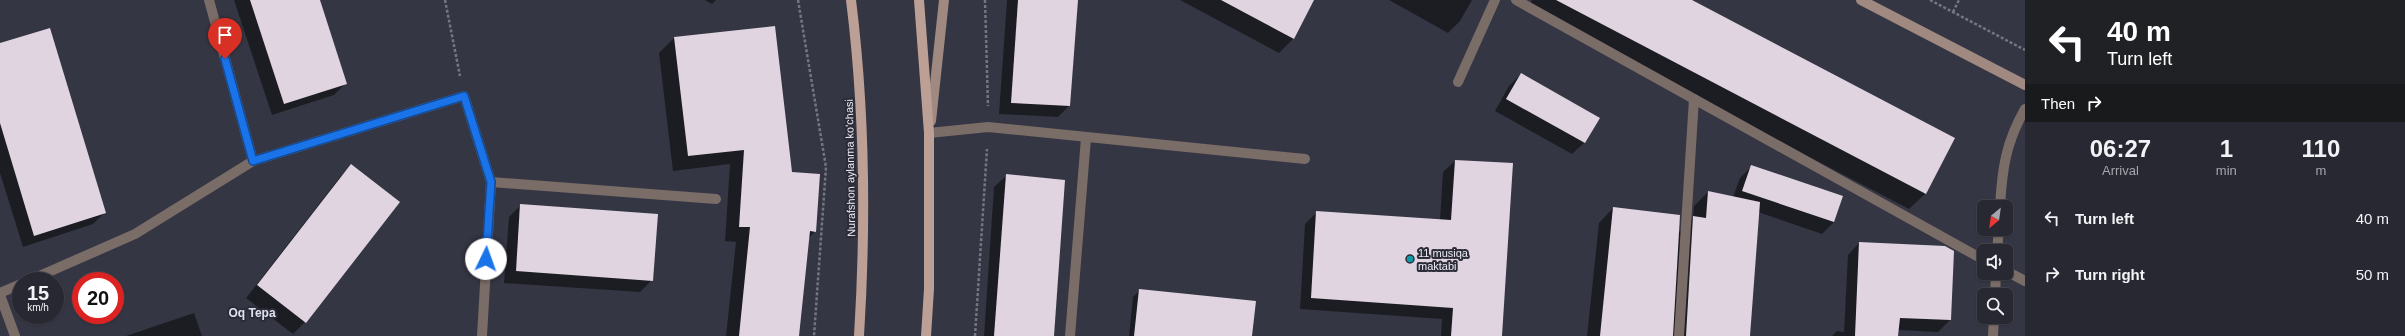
<!DOCTYPE html>
<style>
:root{--surface:#282832;--page:#30303a;--text:#f1f3f6;--muted:#a5a6ac;--line:#44444d}
body{margin:0;font-family:Helvetica,sans-serif;background:var(--page);color:var(--text);height:100vh;display:flex;flex-direction:column;font-size:15px;white-space:nowrap}
*{box-sizing:border-box;margin:0}
p{font-size:13px;color:var(--muted)}
.icon{flex:none;width:22px;height:22px;fill:none;stroke:currentColor;stroke-width:2;stroke-linecap:round;stroke-linejoin:round}
.map{position:relative;flex:1;overflow:hidden}
.drawer{display:flex;flex-direction:column;background:var(--surface);width:380px}
.drawer>*{flex:none}
.top-card{background:#202124;color:#fff;overflow:hidden}
.needle{width:26px;rotate:209deg}
.tools{position:absolute;left:1977px;top:200px;display:grid;gap:8px}
.tools a{display:grid;place-items:center;width:36px;height:36px;border-radius:6px;background:var(--surface);box-shadow:0 1px 3px #0004,0 0 0 1px var(--line);font-size:20px}
.speed{position:absolute;left:12px;top:272px;display:flex;gap:8px;font-size:20px;font-weight:700;text-align:center}
.speed>*{display:grid;place-content:center;width:52px;height:52px;border-radius:50%;background:var(--surface);box-shadow:0 1px 3px #0004,0 0 0 1px var(--line);line-height:1}
.speed small{font-size:10px;font-weight:400}
.speed .limit{border:6px solid #d22;background:#fff;color:#111}
.pin{position:absolute;display:grid;place-items:center;width:34px;height:34px;color:#fff;margin:-41px -17px;border-radius:50% 50% 50% 0;rotate:-45deg;box-shadow:0 0 4px #0007}
.pin .icon{rotate:45deg}
.me{position:absolute;width:44px;margin:-22px;rotate:3deg;stroke-linejoin:round;filter:drop-shadow(0 0 3px #0008)}
.turn{display:flex;align-items:center;gap:14px;height:84px;padding:0 16px;font-size:18px}
.turn .icon{width:52px;height:52px;stroke-width:2.5}
.turn b{display:block;font-size:28px;line-height:34px}
.then{display:flex;align-items:center;height:38px;padding:0 16px;background:#0003;gap:8px;font-size:15px}
.eta{display:flex;justify-content:space-evenly;align-items:center;height:68px;text-align:center}
.eta b{font-size:24px;font-weight:600;line-height:28px}
ul{padding:0;list-style:none}
li{display:flex;align-items:center;gap:12px;height:56px;padding:0 16px}
li div{flex:1}
li b{display:block;font-size:15px}
li em{font-style:normal}
main{display:flex;flex:1;min-height:0}
.map>svg:first-child{display:block}
.shadow{fill:#0007}
.building{fill:#e0d4e1}
.lines{fill:none;stroke-linecap:round;stroke-linejoin:round}
.path{stroke:#757681;stroke-width:2.5;stroke-dasharray:3 2;stroke-linecap:butt}
.lane{stroke:#7a6c67;stroke-width:10}
.street{stroke:#7a6c67;stroke-width:10}
.secondary{stroke:#a08981;stroke-width:10}
.primary{stroke:#bc9f95;stroke-width:10}
.route-casing{stroke:#114b97;stroke-width:10}
.route{stroke:#1a73e8;stroke-width:7}
.culture-dot{fill:#0f9aa8;stroke:#2b2c38;stroke-width:1.5}
.labels{text-anchor:middle;dominant-baseline:central;stroke-width:4;stroke-linejoin:round;paint-order:stroke}
.street-label{font-size:11px;fill:#ebecf4;stroke:#2b2c38}
.poi-label{font-size:11px;fill:#ebecf4;stroke:#2b2c38;text-anchor:start}
.neighbourhood-label{font-size:12px;font-weight:bold;fill:#e0e2f1;stroke:#2b2c38}
</style>
<main>
<div class="map">
<svg width="2025" height="336" viewBox="0 0 2025 336">
<rect width="100%" height="100%" fill="#353643"/>
<!-- shadow -->
<g class="shadow">
<polygon points="234,0 319,0 346,83 334,95 272,115"/>
<polygon points="705,0 716,0 712,4"/>
<polygon points="1007,0 1077,0 1069,106 1058,117 999,114"/>
<polygon points="1180,0 1313,0 1294,38 1279,53"/>
<polygon points="1389,0 1472,0 1460,21 1448,33"/>
<polygon points="1532,0 1690,0 1954,138 1925,194 1909,209 1527,9"/>
<polygon points="674,38 815,231 809,238 798,336 726,336 736,242 725,241 730,164 673,171 659,53"/>
<polygon points="0,44 105,212 93,224 23,247 0,173"/>
<polygon points="1521,74 1584,143 1572,154 1495,111 1509,86"/>
<polygon points="1455,161 1512,164 1501,336 1441,336 1442,319 1300,309 1305,224 1317,212 1440,220 1443,172"/>
<polygon points="352,165 398,202 305,322 293,334 246,298 340,177"/>
<polygon points="1752,166 1834,222 1822,234 1758,212 1749,336 1587,336 1599,223 1613,208 1678,233 1693,218 1694,206 1708,192 1733,197 1740,178"/>
<polygon points="1006,176 1053,336 984,336 994,187"/>
<polygon points="521,205 652,280 640,292 504,283 509,217"/>
<polygon points="1859,243 1953,251 1950,320 1938,332 1898,330 1897,336 1832,336 1837,331 1844,332 1848,255"/>
<polygon points="1140,290 1251,336 1129,336 1133,297"/>
<polygon points="194,313 202,336 126,336"/>
</g>
<!-- building -->
<g class="building">
<polygon points="250,0 320,0 347,84 284,104"/>
<polygon points="1018,0 1078,0 1070,106 1011,103"/>
<polygon points="1221,0 1314,0 1294,39"/>
<polygon points="1556,0 1692,0 1955,138 1926,194"/>
<polygon points="775,26 792,172 820,174 816,232 810,231 799,336 739,336 750,227 739,227 744,150 688,156 674,37"/>
<polygon points="50,28 106,213 34,236 0,123 0,43"/>
<polygon points="1521,73 1600,118 1585,143 1506,99"/>
<polygon points="1455,160 1513,163 1502,336 1451,336 1453,308 1311,298 1316,211 1451,220"/>
<polygon points="351,164 400,202 306,323 257,285"/>
<polygon points="1751,165 1843,196 1834,222 1742,191"/>
<polygon points="1006,174 1065,180 1054,336 994,336"/>
<polygon points="1708,191 1760,202 1750,336 1686,336 1693,216 1706,218"/>
<polygon points="520,204 658,214 653,281 516,271"/>
<polygon points="1613,207 1680,215 1673,336 1600,336"/>
<polygon points="1859,242 1945,246 1954,251 1951,320 1900,318 1898,336 1855,336"/>
<polygon points="1139,289 1256,301 1252,336 1134,336"/>
</g>
<g class="lines">
<!-- path -->
<g class="path">
<polyline points="445,0 460,76"/>
<polyline points="798,0 826,167 814,336"/>
<polyline points="985,0 988,106"/>
<polyline points="1930,0 2025,50"/>
<polyline points="1953,12 1959,0"/>
<polyline points="975,336 987,149"/>
</g>
<!-- lane -->
<g class="lane">
<polyline points="209,0 253,161"/>
<polyline points="1516,0 1984,260"/>
<polyline points="1458,82 1495,0"/>
<polyline points="929,133 988,127 1305,159"/>
<polyline points="491,182 716,199"/>
<polyline points="2006,271 2025,281"/>
<polyline points="28,281 135,234 253,161 464,96 491,182 482,336"/>
<polyline points="0,293 21,284"/>
<polyline points="0,295 15,336"/>
<polyline points="1070,336 1086,138"/>
<polyline points="1679,336 1694,99"/>
</g>
<!-- street -->
<g class="street">
<path d="M 2000,207 C 2002,169 2006,142 2025,109"/>
<polyline points="1997,251 1999,229"/>
<polyline points="1995,295 1996,273"/>
<polyline points="1993,336 1994,317"/>
</g>
<!-- secondary -->
<g class="secondary">
<polyline points="1861,0 2025,85"/>
<polyline points="931,121 944,0"/>
</g>
<!-- primary -->
<g class="primary">
<path d="M 851,0 C 865,112 866,224 859,336"/>
<polyline points="919,0 929,133 929,289 926,336"/>
</g>
</g>
<g class="lines">
<defs>
<polyline id="route" points="225,59 253,161 464,96 491,182 486,259"/>
</defs>
<!-- route casing -->
<use href="#route" class="route-casing"/>
<!-- route -->
<use href="#route" class="route"/>
</g>
<!-- markers -->
<circle class="culture-dot" cx="1410" cy="259" r="4"/>
<g class="labels">
<!-- street labels -->
<g class="street-label">
<text transform="translate(850 168) rotate(-91)">Nurafshon aylanma ko'chasi</text>
</g>
<!-- poi labels -->
<g class="poi-label">
<text x="1418" y="253">11 musiqa<tspan x="1418" dy="13">maktabi</tspan></text>
</g>
<!-- neighbourhood labels -->
<g class="neighbourhood-label">
<text x="252" y="313">Oq Tepa</text>
</g>
</g>
</svg>
<div class="tools">
<a><svg class="needle" viewBox="-14 -14 28 28"><path d="M0-13l5 13h-10z" fill="#e53935"/><path d="M0 13l5-13h-10z" fill="#a5a6ac"/></svg></a>
<a><svg class="icon" aria-label="sound" viewBox="0 0 24 24"><path d="M4 9h4l5-4v14l-5-4H4zM17 9q2 3 0 6"/></svg></a>
<a><svg class="icon" aria-label="search" viewBox="0 0 24 24"><circle cx="10" cy="10" r="6"/><path d="M15 15l6 6"/></svg></a>
</div>
<div class="speed"><div>15<small>km/h</small></div><div class="limit">20</div></div>
<div class="pin" style="left:225px;top:59px;background:#d93025"><svg class="icon" aria-label="arrive" viewBox="0 0 24 24"><path d="M6 21V4h12l-3 4 3 4H6"/></svg></div>
<svg class="me" style="left:486px;top:259px" viewBox="-20 -20 40 40"><circle r="19" fill="#fff"/><path d="M0-13L10 11 0 6-10 11z" fill="#1a73e8"/></svg>
</div>
<section class="drawer">
<div class="top-card">
<div class="turn"><svg class="icon" aria-label="left" viewBox="0 0 24 24"><path d="M17 20v-9H6M10 6l-5 5 5 5"/></svg><div><b>40 m</b>Turn left</div></div>
<div class="then">Then<svg class="icon" aria-label="right" viewBox="0 0 24 24"><path d="M7 20v-9h11M14 6l5 5-5 5"/></svg></div>
</div>
<div class="eta">
<div><b>06:27</b><p>Arrival</p></div>
<div><b>1</b><p>min</p></div>
<div><b>110</b><p>m</p></div>
</div>
<ul>
<li><svg class="icon" aria-label="left" viewBox="0 0 24 24"><path d="M17 20v-9H6M10 6l-5 5 5 5"/></svg><div><b>Turn left</b></div><em>40 m</em></li>
<li><svg class="icon" aria-label="right" viewBox="0 0 24 24"><path d="M7 20v-9h11M14 6l5 5-5 5"/></svg><div><b>Turn right</b></div><em>50 m</em></li>
</ul>
</section>
</main>
